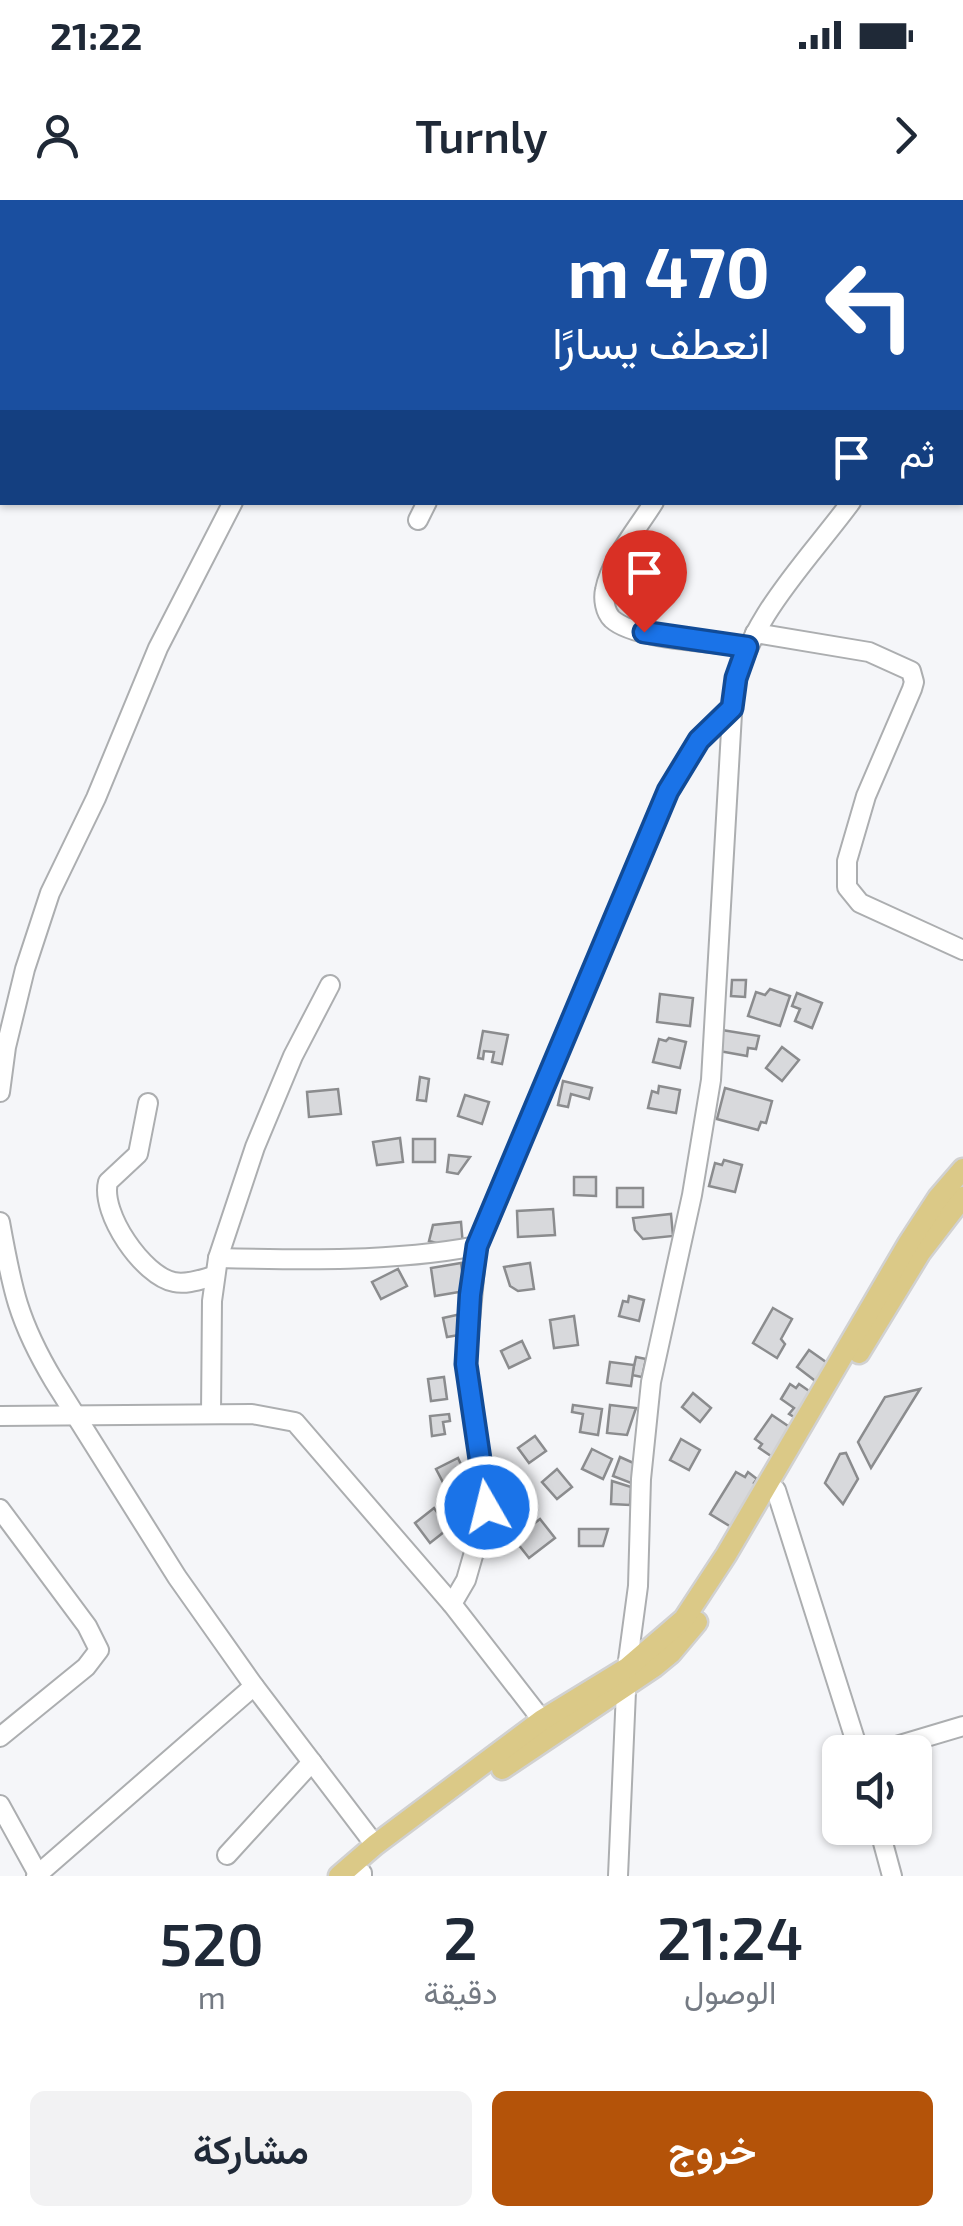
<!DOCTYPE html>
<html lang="ar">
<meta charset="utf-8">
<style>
:root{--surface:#fff;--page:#f2f2f3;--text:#1f2937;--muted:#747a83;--accent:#b45309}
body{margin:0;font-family:"Exo 2",Vazirmatn,sans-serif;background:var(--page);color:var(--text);direction:rtl;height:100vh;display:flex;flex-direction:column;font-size:38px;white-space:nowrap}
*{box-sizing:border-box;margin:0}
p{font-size:32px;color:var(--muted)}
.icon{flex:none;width:55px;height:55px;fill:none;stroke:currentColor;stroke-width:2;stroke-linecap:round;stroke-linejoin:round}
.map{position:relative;height:1676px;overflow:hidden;direction:ltr}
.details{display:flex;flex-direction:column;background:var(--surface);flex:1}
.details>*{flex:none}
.guide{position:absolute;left:0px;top:0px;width:965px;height:305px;box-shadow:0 2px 8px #0004;direction:rtl;background:#1a4fa0;color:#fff;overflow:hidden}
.controls{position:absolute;left:822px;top:1535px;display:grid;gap:20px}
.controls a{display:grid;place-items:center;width:110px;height:110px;border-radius:15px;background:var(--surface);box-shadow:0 2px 8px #0004;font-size:50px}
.pin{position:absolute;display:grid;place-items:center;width:85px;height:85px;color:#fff;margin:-102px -42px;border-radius:50% 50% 50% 0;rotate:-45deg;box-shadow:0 0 10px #0007}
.pin .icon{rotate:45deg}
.me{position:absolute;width:110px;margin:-55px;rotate:352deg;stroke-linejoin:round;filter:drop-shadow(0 0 8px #0008)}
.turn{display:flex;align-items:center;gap:35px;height:210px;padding:0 30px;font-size:45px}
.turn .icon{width:130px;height:130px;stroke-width:2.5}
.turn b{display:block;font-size:70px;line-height:85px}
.then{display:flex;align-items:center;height:95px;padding:0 30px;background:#0003;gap:20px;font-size:38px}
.eta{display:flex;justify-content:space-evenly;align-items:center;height:170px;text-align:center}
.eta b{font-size:60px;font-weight:600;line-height:70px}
.action{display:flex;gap:20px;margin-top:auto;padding:20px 30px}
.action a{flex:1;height:115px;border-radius:15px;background:var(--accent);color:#fff;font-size:40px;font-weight:600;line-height:115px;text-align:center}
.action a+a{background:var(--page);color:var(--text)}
.status{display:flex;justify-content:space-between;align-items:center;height:70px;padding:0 50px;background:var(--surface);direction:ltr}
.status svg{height:28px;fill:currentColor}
header{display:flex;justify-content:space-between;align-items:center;height:130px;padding:0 30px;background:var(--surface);font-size:45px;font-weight:600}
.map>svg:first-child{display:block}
.building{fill:#d8d9dc;stroke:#8b8c8e;stroke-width:2.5}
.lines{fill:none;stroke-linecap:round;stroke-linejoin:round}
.minor-casing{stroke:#acaeb0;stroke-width:22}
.major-casing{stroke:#d1d1d1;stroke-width:25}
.minor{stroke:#fff;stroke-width:18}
.major{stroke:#dbc987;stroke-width:20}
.route-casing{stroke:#114b97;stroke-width:25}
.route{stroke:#1a73e8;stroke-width:18}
</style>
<div class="status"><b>21:22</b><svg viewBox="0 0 49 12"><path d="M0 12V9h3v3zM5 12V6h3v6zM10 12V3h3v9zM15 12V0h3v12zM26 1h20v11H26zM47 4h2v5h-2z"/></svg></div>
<header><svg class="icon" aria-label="forward" viewBox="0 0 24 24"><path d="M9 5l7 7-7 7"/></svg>Turnly<svg class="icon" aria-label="person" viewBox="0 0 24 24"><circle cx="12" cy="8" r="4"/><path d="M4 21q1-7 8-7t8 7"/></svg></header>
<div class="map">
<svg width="963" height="1676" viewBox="0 0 963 1676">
<rect width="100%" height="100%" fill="#f5f6f9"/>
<!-- building -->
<g class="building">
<polygon points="732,780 746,780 745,797 731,796"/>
<polygon points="770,789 790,796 780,826 748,816 756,792 765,795"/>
<polygon points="797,793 822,803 812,828 795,821 800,809 792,806"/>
<polygon points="660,794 693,798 690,826 657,822"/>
<polygon points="722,830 759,836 756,849 748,848 747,856 719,851"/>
<polygon points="483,831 508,835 502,864 492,862 494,852 484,851 483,859 478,858"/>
<polygon points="669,838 686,842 680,868 653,862 659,839 666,841"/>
<polygon points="782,847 799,860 782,881 766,868"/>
<polygon points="420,877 429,879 426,901 417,900"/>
<polygon points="563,881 592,888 589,899 571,894 568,907 558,905"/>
<polygon points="659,886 680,890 676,913 648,908 652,891 658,893"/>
<polygon points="725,888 772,901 766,923 761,922 758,930 717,919"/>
<polygon points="338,889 341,914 309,917 307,892"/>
<polygon points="465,895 489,902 482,924 458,916"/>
<polygon points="400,938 403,962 377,965 373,942"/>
<rect x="413" y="939" width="22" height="23"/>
<polygon points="449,955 470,957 458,974 447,972"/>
<polygon points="724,960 742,965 735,992 709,986 715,963 722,965"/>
<polygon points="574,977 596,977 596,996 574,995"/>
<rect x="617" y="988" width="26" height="19"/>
<polygon points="553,1009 555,1035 518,1037 517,1011"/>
<polygon points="671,1014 673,1036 643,1039 635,1030 633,1018"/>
<polygon points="461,1022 463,1046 451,1047 429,1041 433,1025"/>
<polygon points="461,1063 465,1091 435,1096 431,1068"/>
<polygon points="530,1063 534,1089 518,1091 510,1086 504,1067"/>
<polygon points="398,1069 407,1086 381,1099 372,1082"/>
<polygon points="629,1096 644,1100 639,1121 619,1116 623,1101 628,1102"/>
<polygon points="773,1108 792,1119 781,1139 785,1144 777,1158 753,1143"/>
<polygon points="461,1114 465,1134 447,1137 443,1118"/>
<polygon points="574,1116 578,1145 554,1148 550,1120"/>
<polygon points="522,1141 530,1158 509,1168 501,1151"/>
<polygon points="809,1150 833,1167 818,1183 797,1167"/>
<polygon points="636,1157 646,1159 642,1177 632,1175"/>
<polygon points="610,1162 634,1165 631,1186 607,1183"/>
<polygon points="444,1177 447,1199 431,1201 428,1179"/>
<polygon points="790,1184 796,1188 799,1184 815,1195 799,1220 789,1214 794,1208 781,1199"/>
<polygon points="920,1189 871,1268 858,1242 885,1197"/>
<polygon points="693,1193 711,1208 700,1222 682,1207"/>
<polygon points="573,1205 602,1209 598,1235 580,1232 583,1214 572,1212"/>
<polygon points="610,1205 636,1208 627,1235 607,1233"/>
<polygon points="449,1214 450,1221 443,1222 445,1234 432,1236 430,1216"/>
<polygon points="772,1215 794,1230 774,1258 759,1248 762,1244 755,1239"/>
<polygon points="535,1236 546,1251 529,1263 518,1248"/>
<polygon points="681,1239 700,1250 689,1270 670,1260"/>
<polygon points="592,1249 612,1259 603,1279 582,1269"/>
<polygon points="846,1253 858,1279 843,1304 825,1283 840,1254"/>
<polygon points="620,1257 638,1265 631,1283 613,1276"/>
<polygon points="458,1258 467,1277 446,1288 436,1269"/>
<polygon points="557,1269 572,1287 557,1299 542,1282"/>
<polygon points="736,1272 745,1277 748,1272 757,1279 754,1283 762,1288 736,1330 710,1314"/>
<polygon points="612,1281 631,1287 630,1305 611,1304"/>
<polygon points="434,1308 449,1328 430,1343 415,1323"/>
<polygon points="540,1319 555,1338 529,1358 514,1339"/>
<polygon points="579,1329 608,1329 603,1346 579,1346"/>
</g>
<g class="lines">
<defs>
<g id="minor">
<polyline points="346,2 346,0"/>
<polyline points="911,2 911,0"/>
<path d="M 654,302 C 638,328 611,359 605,390 C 603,399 605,412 612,419 C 635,440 715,442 747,447"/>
<polyline points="418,320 427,302"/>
<polyline points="755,433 869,452 911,471 914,482 912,489 866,596 847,661 847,687 860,703 963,750"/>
<polyline points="0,892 6,847 25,769 50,693 96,598 158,448 233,302"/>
<path d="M 148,903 L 138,954 L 108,982 C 100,1013 143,1076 174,1082 C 187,1085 202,1079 214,1076"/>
<path d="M 0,1022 C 12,1089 18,1121 54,1181 L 177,1377 L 254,1486 L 375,1645"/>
<path d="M 218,1058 C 304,1060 392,1062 477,1046"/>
<polyline points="211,1213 212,1101 218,1058 255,947 293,856 330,785"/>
<polyline points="0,1216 252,1214 295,1222 452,1404 542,1520"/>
<polyline points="776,1290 859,1552"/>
<polyline points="0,1309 87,1426 99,1450 86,1467 0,1537"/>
<polyline points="452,1404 466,1380 487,1307 466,1164 477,1046 668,591 699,539 732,508"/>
<polyline points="876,1552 963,1526"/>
<polyline points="0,1605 38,1674"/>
<polyline points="879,1628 892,1676"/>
<polyline points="227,1655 312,1562"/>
<polyline points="362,1673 362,1676"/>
<polyline points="36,1676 254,1486"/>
<path d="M 618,1676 L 627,1468 L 638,1386 L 641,1279 L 651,1182 L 692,995 L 711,880 L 733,496 C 747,419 806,363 851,302"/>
</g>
<g id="major">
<polyline points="859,1153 920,1053 963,997"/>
<polyline points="502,1569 654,1467 671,1453 697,1422"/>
<polyline points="339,1676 375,1645 542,1520 627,1468 684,1419 726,1355 908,1044 938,998 963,969"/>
</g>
</defs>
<!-- minor casing -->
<use href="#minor" class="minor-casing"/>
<!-- major casing -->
<use href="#major" class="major-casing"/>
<!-- minor -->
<use href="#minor" class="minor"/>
<!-- major -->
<use href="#major" class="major"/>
</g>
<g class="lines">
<defs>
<polyline id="route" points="487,1307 466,1164 470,1095 477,1046 668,591 699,540 732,508 736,478 747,447 644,432"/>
</defs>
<!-- route casing -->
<use href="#route" class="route-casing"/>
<!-- route -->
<use href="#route" class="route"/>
</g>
</svg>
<div class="controls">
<a><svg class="icon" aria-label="sound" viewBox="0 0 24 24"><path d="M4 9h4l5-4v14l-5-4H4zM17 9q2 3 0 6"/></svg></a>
</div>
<div class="pin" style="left:644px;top:432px;background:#d93025"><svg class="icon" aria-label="arrive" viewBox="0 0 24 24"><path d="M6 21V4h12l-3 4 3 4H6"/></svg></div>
<svg class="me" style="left:487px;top:1307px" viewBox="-20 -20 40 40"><circle r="17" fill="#1a73e8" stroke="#fff" stroke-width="3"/><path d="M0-11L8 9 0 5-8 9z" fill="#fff"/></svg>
<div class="guide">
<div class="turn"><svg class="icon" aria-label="left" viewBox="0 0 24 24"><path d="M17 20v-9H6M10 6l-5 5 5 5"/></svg><div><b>470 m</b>انعطف يسارًا</div></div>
<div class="then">ثم<svg class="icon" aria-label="arrive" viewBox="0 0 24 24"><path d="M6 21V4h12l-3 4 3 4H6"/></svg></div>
</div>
</div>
<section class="details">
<div class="eta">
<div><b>21:24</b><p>الوصول</p></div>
<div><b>2</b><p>دقيقة</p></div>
<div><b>520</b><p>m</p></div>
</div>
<div class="action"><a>خروج</a><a>مشاركة</a></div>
</section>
